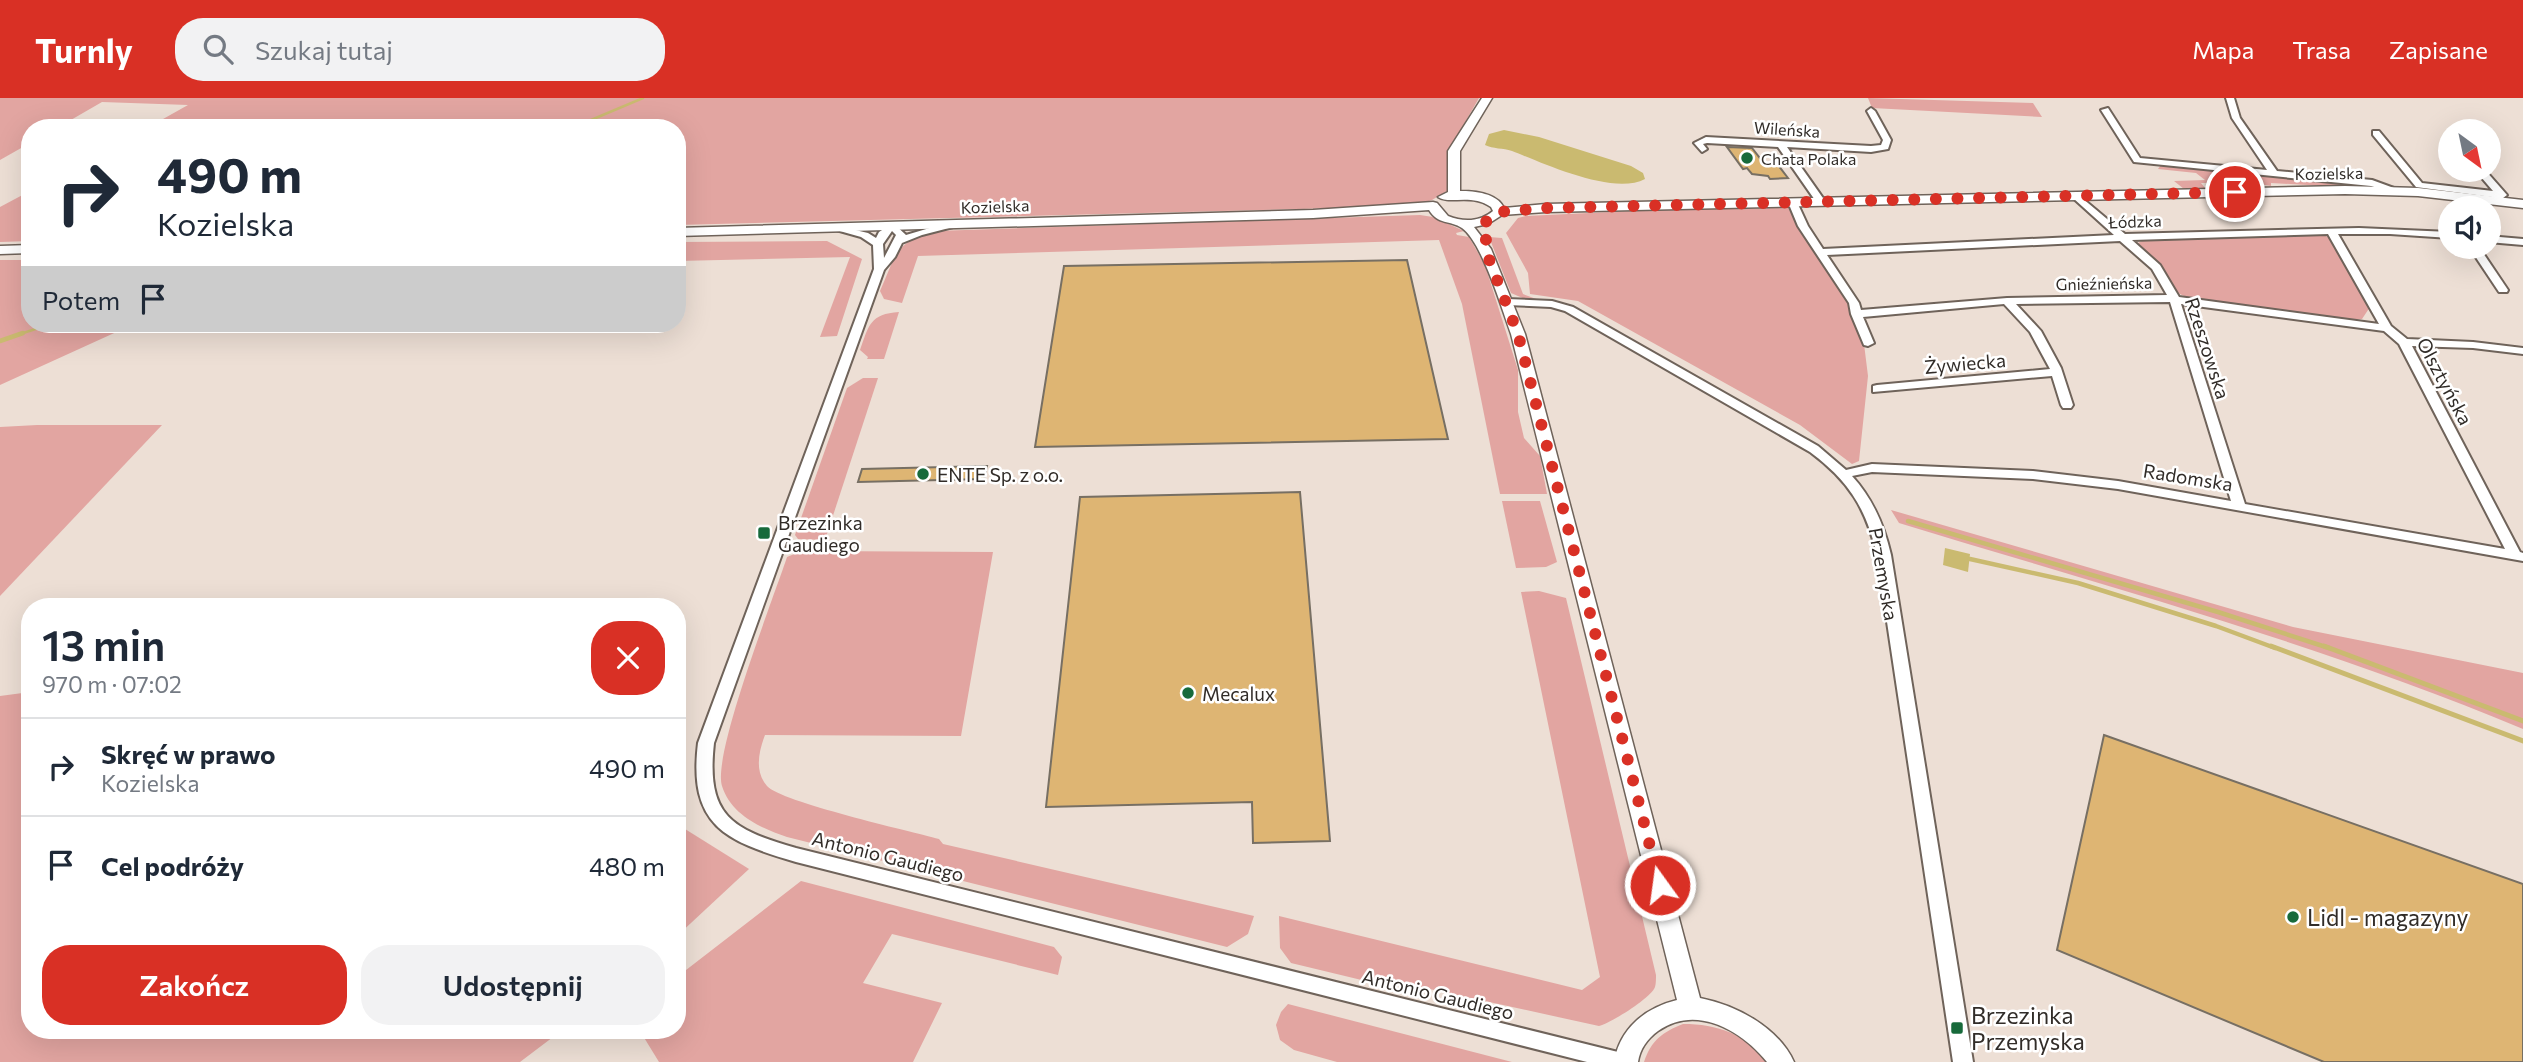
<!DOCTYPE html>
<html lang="pl">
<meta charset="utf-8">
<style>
:root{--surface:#fff;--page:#f2f2f3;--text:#1f2937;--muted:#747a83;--line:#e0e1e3;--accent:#d93025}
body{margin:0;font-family:Commissioner,sans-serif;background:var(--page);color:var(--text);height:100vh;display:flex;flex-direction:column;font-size:26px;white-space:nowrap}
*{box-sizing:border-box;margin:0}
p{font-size:23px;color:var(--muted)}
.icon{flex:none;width:38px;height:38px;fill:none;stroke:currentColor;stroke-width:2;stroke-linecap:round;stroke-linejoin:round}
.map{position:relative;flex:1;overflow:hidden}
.details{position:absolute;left:21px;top:500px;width:665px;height:441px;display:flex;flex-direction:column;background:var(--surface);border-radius:28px;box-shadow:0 7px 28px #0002}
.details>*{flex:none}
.banner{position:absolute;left:21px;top:21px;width:665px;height:214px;border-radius:28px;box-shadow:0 7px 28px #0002;background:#fff;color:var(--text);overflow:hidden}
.needle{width:46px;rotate:147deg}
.fabs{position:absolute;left:2438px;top:21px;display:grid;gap:14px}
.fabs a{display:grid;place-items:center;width:63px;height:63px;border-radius:50%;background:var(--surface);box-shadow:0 7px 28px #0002;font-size:35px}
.pin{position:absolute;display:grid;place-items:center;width:60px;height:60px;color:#fff;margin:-30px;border:4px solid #fff;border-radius:50%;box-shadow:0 2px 7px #0007}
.me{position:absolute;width:77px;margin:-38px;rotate:346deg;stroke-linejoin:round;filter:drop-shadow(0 0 5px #0008)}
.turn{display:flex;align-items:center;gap:24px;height:147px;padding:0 21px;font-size:32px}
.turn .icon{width:91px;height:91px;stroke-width:2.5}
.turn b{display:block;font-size:49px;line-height:60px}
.then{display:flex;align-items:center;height:66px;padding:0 21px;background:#0003;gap:14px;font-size:26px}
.round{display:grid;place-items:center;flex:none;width:74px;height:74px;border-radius:28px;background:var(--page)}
.head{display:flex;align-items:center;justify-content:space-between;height:119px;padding:0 21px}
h1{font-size:42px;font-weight:600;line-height:52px}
.action{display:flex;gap:14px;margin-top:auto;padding:14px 21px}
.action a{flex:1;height:80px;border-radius:28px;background:var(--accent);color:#fff;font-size:28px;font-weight:600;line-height:80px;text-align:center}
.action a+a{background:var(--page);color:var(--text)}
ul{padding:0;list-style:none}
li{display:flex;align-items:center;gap:21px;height:98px;padding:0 21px;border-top:2px solid var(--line)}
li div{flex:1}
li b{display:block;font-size:26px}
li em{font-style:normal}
header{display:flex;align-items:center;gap:42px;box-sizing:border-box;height:98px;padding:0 35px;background:var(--accent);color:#fff}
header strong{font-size:33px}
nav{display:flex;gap:38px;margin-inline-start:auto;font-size:24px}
.search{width:490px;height:63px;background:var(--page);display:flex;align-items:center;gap:18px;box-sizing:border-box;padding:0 24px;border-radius:28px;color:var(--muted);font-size:26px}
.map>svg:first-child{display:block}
.green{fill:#e2a5a1}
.water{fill:#caba70}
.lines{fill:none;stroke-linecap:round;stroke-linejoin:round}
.stream-far2{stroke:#caba70;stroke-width:2.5}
.stream-far1{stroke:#caba70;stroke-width:4.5}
.stream{stroke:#caba70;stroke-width:5}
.building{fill:#deb573;stroke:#776f63;stroke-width:2}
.minor-casing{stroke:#6f635a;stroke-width:4}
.tertiary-casing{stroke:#6f635a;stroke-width:3}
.minor{fill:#fff;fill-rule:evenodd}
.tertiary{fill:#fff;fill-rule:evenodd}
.route{stroke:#d93025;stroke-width:12;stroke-dasharray:0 21.6}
.poi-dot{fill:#176a3b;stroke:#fff;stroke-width:2.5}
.labels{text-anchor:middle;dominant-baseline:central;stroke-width:5;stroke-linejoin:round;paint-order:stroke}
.far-street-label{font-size:16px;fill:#312c28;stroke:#fff}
.far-poi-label{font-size:16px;fill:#312c28;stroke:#fff;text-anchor:start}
.street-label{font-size:19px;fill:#312c28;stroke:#fff}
.poi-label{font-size:19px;fill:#312c28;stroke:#fff;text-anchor:start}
.near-poi-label{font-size:23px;fill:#312c28;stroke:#fff;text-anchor:start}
</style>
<header>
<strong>Turnly</strong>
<div class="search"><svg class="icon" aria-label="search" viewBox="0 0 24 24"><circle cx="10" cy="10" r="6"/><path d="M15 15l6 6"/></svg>Szukaj tutaj</div>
<nav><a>Mapa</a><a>Trasa</a><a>Zapisane</a></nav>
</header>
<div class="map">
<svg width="2523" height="964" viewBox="0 0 2523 964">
<rect width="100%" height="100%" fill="#eddfd5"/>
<!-- green -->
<g class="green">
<polygon points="0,0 1479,0 1448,54 1450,91 1432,102 1413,108 677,127 677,30 147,30 188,7 102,4 57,30 30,30 30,45 0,62"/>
<polygon points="1868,0 2033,5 2042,19 1872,10"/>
<polygon points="2161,67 2168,67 2345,86 2344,89 2271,85 2271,88 2254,85 2201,85 2205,90 2184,91 2174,83 2205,82 2196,75 2158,71"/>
<polygon points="30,93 30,143 0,144 0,109"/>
<polygon points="1792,110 1849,203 1851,218 1864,246 1868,278 1859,363 1852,366 1800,327 1578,203 1530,196 1528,175 1506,135 1518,120 1526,118 1673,111"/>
<path d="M 1420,117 L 1433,119 L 1464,133 L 1456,135 L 1457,137 L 1469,139 L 1485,167 L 1518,272 L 1518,314 L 1524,340 L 1540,358 L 1547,396 L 1500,396 L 1462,206 L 1439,142 L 918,158 L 902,205 L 884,201 L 880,193 C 896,158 894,144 935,133 Z"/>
<polygon points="2320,136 2331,140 2370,209 2362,221 2349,222 2186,199 2174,193 2160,169 2138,145 2146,141"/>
<polygon points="1489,139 1502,140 1523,196 1539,202 1525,201 1511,195"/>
<polygon points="827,143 862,161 837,238 820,239 850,159 677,163 677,144"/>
<polygon points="0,162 30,162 30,226 134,226 0,287"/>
<path d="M 899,214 L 884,261 L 867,261 L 868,259 L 860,252 C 869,227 870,216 899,214 Z"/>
<polygon points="863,280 878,280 825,442 798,441 795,437 847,290"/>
<polygon points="37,327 162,327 0,498 0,329"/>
<polygon points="1502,403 1540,403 1557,464 1546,469 1516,470"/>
<path d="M 1891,412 L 2293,529 L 2523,575 L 2523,631 C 2321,546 2108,489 1899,425 Z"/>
<path d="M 812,453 L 993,454 L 961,638 L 765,637 C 759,653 754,673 767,688 C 781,704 910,733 939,741 L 943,746 L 1254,818 L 1248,836 L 1227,849 L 787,739 C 761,730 731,717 722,688 C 712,657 774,499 787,459 L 799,454 Z"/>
<path d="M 1539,493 L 1566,500 L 1656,877 C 1656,880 1656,886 1655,889 C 1651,900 1611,925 1599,928 L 1393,883 L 1374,885 L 1291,865 L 1280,850 L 1279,818 L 1582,892 L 1600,879 L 1521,494 Z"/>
<polygon points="30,594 30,933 561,933 520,964 0,964 0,598"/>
<polygon points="677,726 749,771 677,838"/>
<polygon points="801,783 1054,849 1062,859 1058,877 892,836 863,885 942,905 913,964 659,964 640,933 677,933 677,879"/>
<polygon points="1288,906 1512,964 1337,964 1294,952 1280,942 1276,927 1281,914"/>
<path d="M 1683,926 C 1717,926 1747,936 1767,964 L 1644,964 C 1651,942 1663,934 1683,926 Z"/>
</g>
<!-- water -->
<g class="water">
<path d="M 1504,32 L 1539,39 L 1631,68 L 1643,75 L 1645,81 C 1613,98 1543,65 1512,53 C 1503,50 1493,51 1485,47 L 1489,36 Z"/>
<polygon points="1945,450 1970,456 1968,474 1943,467"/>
</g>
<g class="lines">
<!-- stream-far2 -->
<g class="stream-far2">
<polyline points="572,30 643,0"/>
<polyline points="17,237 51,226"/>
</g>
<!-- stream-far1 -->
<g class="stream-far1">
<polyline points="0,243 23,235"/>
<polyline points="1908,423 2218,514 2329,550"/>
<polyline points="1970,461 2078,485 2216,528 2275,550"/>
</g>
<!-- stream -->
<g class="stream">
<polyline points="2271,548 2523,643"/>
<polyline points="2324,548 2523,623"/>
</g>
</g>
<!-- building -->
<g class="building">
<polygon points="1727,49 1752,50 1763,64 1778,67 1788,80 1770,81 1768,78 1752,76 1747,70 1743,71"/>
<polygon points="1407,162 1448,341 1035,349 1064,168"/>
<polygon points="987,368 984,381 858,384 862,371"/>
<polygon points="1300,394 1330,743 1253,745 1252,704 1046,709 1080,399"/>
<polygon points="2104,637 2523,786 2523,964 2324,964 2057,852"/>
</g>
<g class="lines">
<defs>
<g id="minor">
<polygon points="2226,0 2234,0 2240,20 2277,73 2372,82 2402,93 2397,96 2371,88 2134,64 2101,12 2108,10 2140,60 2267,72 2232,20"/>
<polygon points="1871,10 1875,13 1891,42 1888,51 1871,54 1787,49 1825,103 1820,106 1817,105 1778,49 1707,45 1703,46 1707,51 1702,54 1694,45 1706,39 1871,48 1881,47 1883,42 1867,13"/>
<polygon points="2373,33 2379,33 2422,85 2493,93 2475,72 2485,72 2507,97 2503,100 2506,103 2501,106 2492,99 2416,89 2373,37"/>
<path d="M 2076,95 L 2125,136 L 2359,130 L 2450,134 L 2450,140 L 2390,136 L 2338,136 L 2391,228 L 2407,241 L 2473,244 L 2523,250 L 2523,256 L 2473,250 L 2412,248 L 2520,454 L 2523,455 L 2523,463 L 2118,391 L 2033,381 L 1872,374 L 1852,378 C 1873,401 1884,427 1891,457 L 1973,964 L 1953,964 L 1877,457 C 1866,410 1849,383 1810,354 L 1565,213 L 1551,209 L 1507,207 L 1502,204 L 1507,201 L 1552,203 L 1573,209 L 1818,348 L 1846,372 L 1872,366 L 2033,373 L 2118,383 L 2231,403 L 2170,204 L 2016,206 L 2041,233 L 2061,270 L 2073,307 L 2071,310 L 2063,310 L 2061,307 L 2052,278 L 1873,294 L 1873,288 L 1877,287 L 2050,271 L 2030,234 L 2004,206 L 1863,219 L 1874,245 L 1868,248 L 1864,247 L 1851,216 L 1849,205 L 1798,128 L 1788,104 L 1796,102 L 1808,128 L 1823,151 L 2114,137 L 2073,100 L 2071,98 ZM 2328,136 L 2379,226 L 2179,199 L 2160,167 L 2132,142 ZM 2120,143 L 2152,171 L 2167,197 L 2007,200 L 1861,212 L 1859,205 L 1827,157 ZM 2181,206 L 2384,233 L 2399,246 L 2505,451 L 2245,406 Z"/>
<path d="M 950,124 L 955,127 L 953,129 L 922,137 L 902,145 L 895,159 L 884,172 L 714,645 C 706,718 731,731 796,750 L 1622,955 L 1629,958 L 1632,964 L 1587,964 L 796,764 C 725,743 688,728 698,645 L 874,171 L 873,147 L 861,139 L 829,130 L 834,127 L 868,135 L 876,140 L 879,134 L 893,125 L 906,137 ZM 892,133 L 896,137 L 884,160 L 883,146 Z"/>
<polygon points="2488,138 2523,141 2523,147 2488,144"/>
<polygon points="2469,149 2479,149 2508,192 2507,194 2499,194"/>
</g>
<g id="tertiary">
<path d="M 1482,0 L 1492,0 L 1460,53 L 1460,93 C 1475,93 1497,95 1504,110 L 1546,106 L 2345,88 L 2418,90 L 2523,102 L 2523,110 L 2418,98 L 2345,96 L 1546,114 L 1502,117 L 1488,126 L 1474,129 L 1491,151 L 1525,236 L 1700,900 C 1736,907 1778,929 1794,964 L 1767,964 C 1741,932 1696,906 1658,933 C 1647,941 1640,951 1638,964 L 1614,964 C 1620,930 1645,910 1677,902 L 1511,236 C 1502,211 1482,144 1462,130 C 1450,122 1438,127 1429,112 L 1313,120 L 677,138 L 677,130 L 1313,112 L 1433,104 L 1437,105 L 1448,118 C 1463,124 1480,124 1493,113 L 1491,109 C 1471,95 1449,107 1438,99 L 1448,94 L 1448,53 Z"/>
<polygon points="30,147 30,155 0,156 0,148"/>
</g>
</defs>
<!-- minor casing -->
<use href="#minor" class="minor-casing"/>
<!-- tertiary casing -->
<use href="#tertiary" class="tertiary-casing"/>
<!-- minor -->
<use href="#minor" class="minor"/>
<!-- tertiary -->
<use href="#tertiary" class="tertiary"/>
</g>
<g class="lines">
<!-- route -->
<polyline class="route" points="1660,787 1518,236 1485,151 1486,141 1482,125 1493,121 1499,114 1546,110 2235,94"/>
</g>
<!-- markers -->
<g class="poi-dot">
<circle cx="1747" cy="60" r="7"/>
<circle cx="923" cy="376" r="7"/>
<rect x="757" y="428" width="14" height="14" rx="3.5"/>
<circle cx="1188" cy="595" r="7"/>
<circle cx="2293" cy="819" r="7"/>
<rect x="1950" y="923" width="14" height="14" rx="3.5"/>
</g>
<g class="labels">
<!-- far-street labels -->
<g class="far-street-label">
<text transform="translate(1787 31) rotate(4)">Wileńska</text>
<text transform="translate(2329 75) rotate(-1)">Kozielska</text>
<text transform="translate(995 108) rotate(-2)">Kozielska</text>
<text transform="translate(2135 123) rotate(-2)">Łódzka</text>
<text transform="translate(2104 185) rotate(-1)">Gnieźnieńska</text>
</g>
<!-- far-poi labels -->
<g class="far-poi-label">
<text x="1761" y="60">Chata Polaka</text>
</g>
<!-- street labels -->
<g class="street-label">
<text transform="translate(2208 250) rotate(72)">Rzeszowska</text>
<text transform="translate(1965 265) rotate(-5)">Żywiecka</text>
<text transform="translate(2445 283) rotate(62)">Olsztyńska</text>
<text transform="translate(2188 379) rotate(9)">Radomska</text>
<text transform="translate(1884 476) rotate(80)">Przemyska</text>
<text transform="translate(888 758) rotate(14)">Antonio Gaudiego</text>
<text transform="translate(1438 896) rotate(14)">Antonio Gaudiego</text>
</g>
<!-- poi labels -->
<g class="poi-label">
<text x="937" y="376">ENTE Sp. z o.o.</text>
<text x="778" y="424">Brzezinka<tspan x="778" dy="22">Gaudiego</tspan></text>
<text x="1202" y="595">Mecalux</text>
</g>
<!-- near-poi labels -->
<g class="near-poi-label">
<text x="2307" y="819">Lidl - magazyny</text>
<text x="1971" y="917">Brzezinka<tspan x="1971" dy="26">Przemyska</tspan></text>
</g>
</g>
</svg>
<div class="fabs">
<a><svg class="needle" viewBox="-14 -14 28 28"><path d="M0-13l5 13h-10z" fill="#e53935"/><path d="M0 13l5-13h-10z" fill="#747a83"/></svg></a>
<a><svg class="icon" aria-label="sound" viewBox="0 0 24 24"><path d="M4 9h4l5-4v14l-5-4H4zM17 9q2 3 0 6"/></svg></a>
</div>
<div class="pin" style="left:2235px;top:94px;background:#d93025"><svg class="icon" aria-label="arrive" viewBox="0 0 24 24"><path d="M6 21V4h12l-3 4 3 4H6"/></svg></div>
<svg class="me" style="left:1660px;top:787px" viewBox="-20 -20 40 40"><circle r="17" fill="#d93025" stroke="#fff" stroke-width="3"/><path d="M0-11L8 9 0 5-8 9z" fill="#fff"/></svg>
<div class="banner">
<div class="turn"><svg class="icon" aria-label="right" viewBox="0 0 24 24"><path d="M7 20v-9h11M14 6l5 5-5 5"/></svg><div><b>490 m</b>Kozielska</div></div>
<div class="then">Potem<svg class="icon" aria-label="arrive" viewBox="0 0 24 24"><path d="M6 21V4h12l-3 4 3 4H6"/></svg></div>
</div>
<section class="details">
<div class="head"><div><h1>13 min</h1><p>970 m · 07:02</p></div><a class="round" style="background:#d93025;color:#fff"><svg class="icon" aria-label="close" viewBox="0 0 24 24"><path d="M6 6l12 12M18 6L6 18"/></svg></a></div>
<ul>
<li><svg class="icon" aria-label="right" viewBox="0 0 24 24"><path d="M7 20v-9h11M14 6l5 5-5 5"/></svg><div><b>Skręć w prawo</b><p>Kozielska</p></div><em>490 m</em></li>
<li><svg class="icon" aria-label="arrive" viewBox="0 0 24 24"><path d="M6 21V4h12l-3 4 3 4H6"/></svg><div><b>Cel podróży</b></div><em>480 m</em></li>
</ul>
<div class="action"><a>Zakończ</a><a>Udostępnij</a></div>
</section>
</div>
